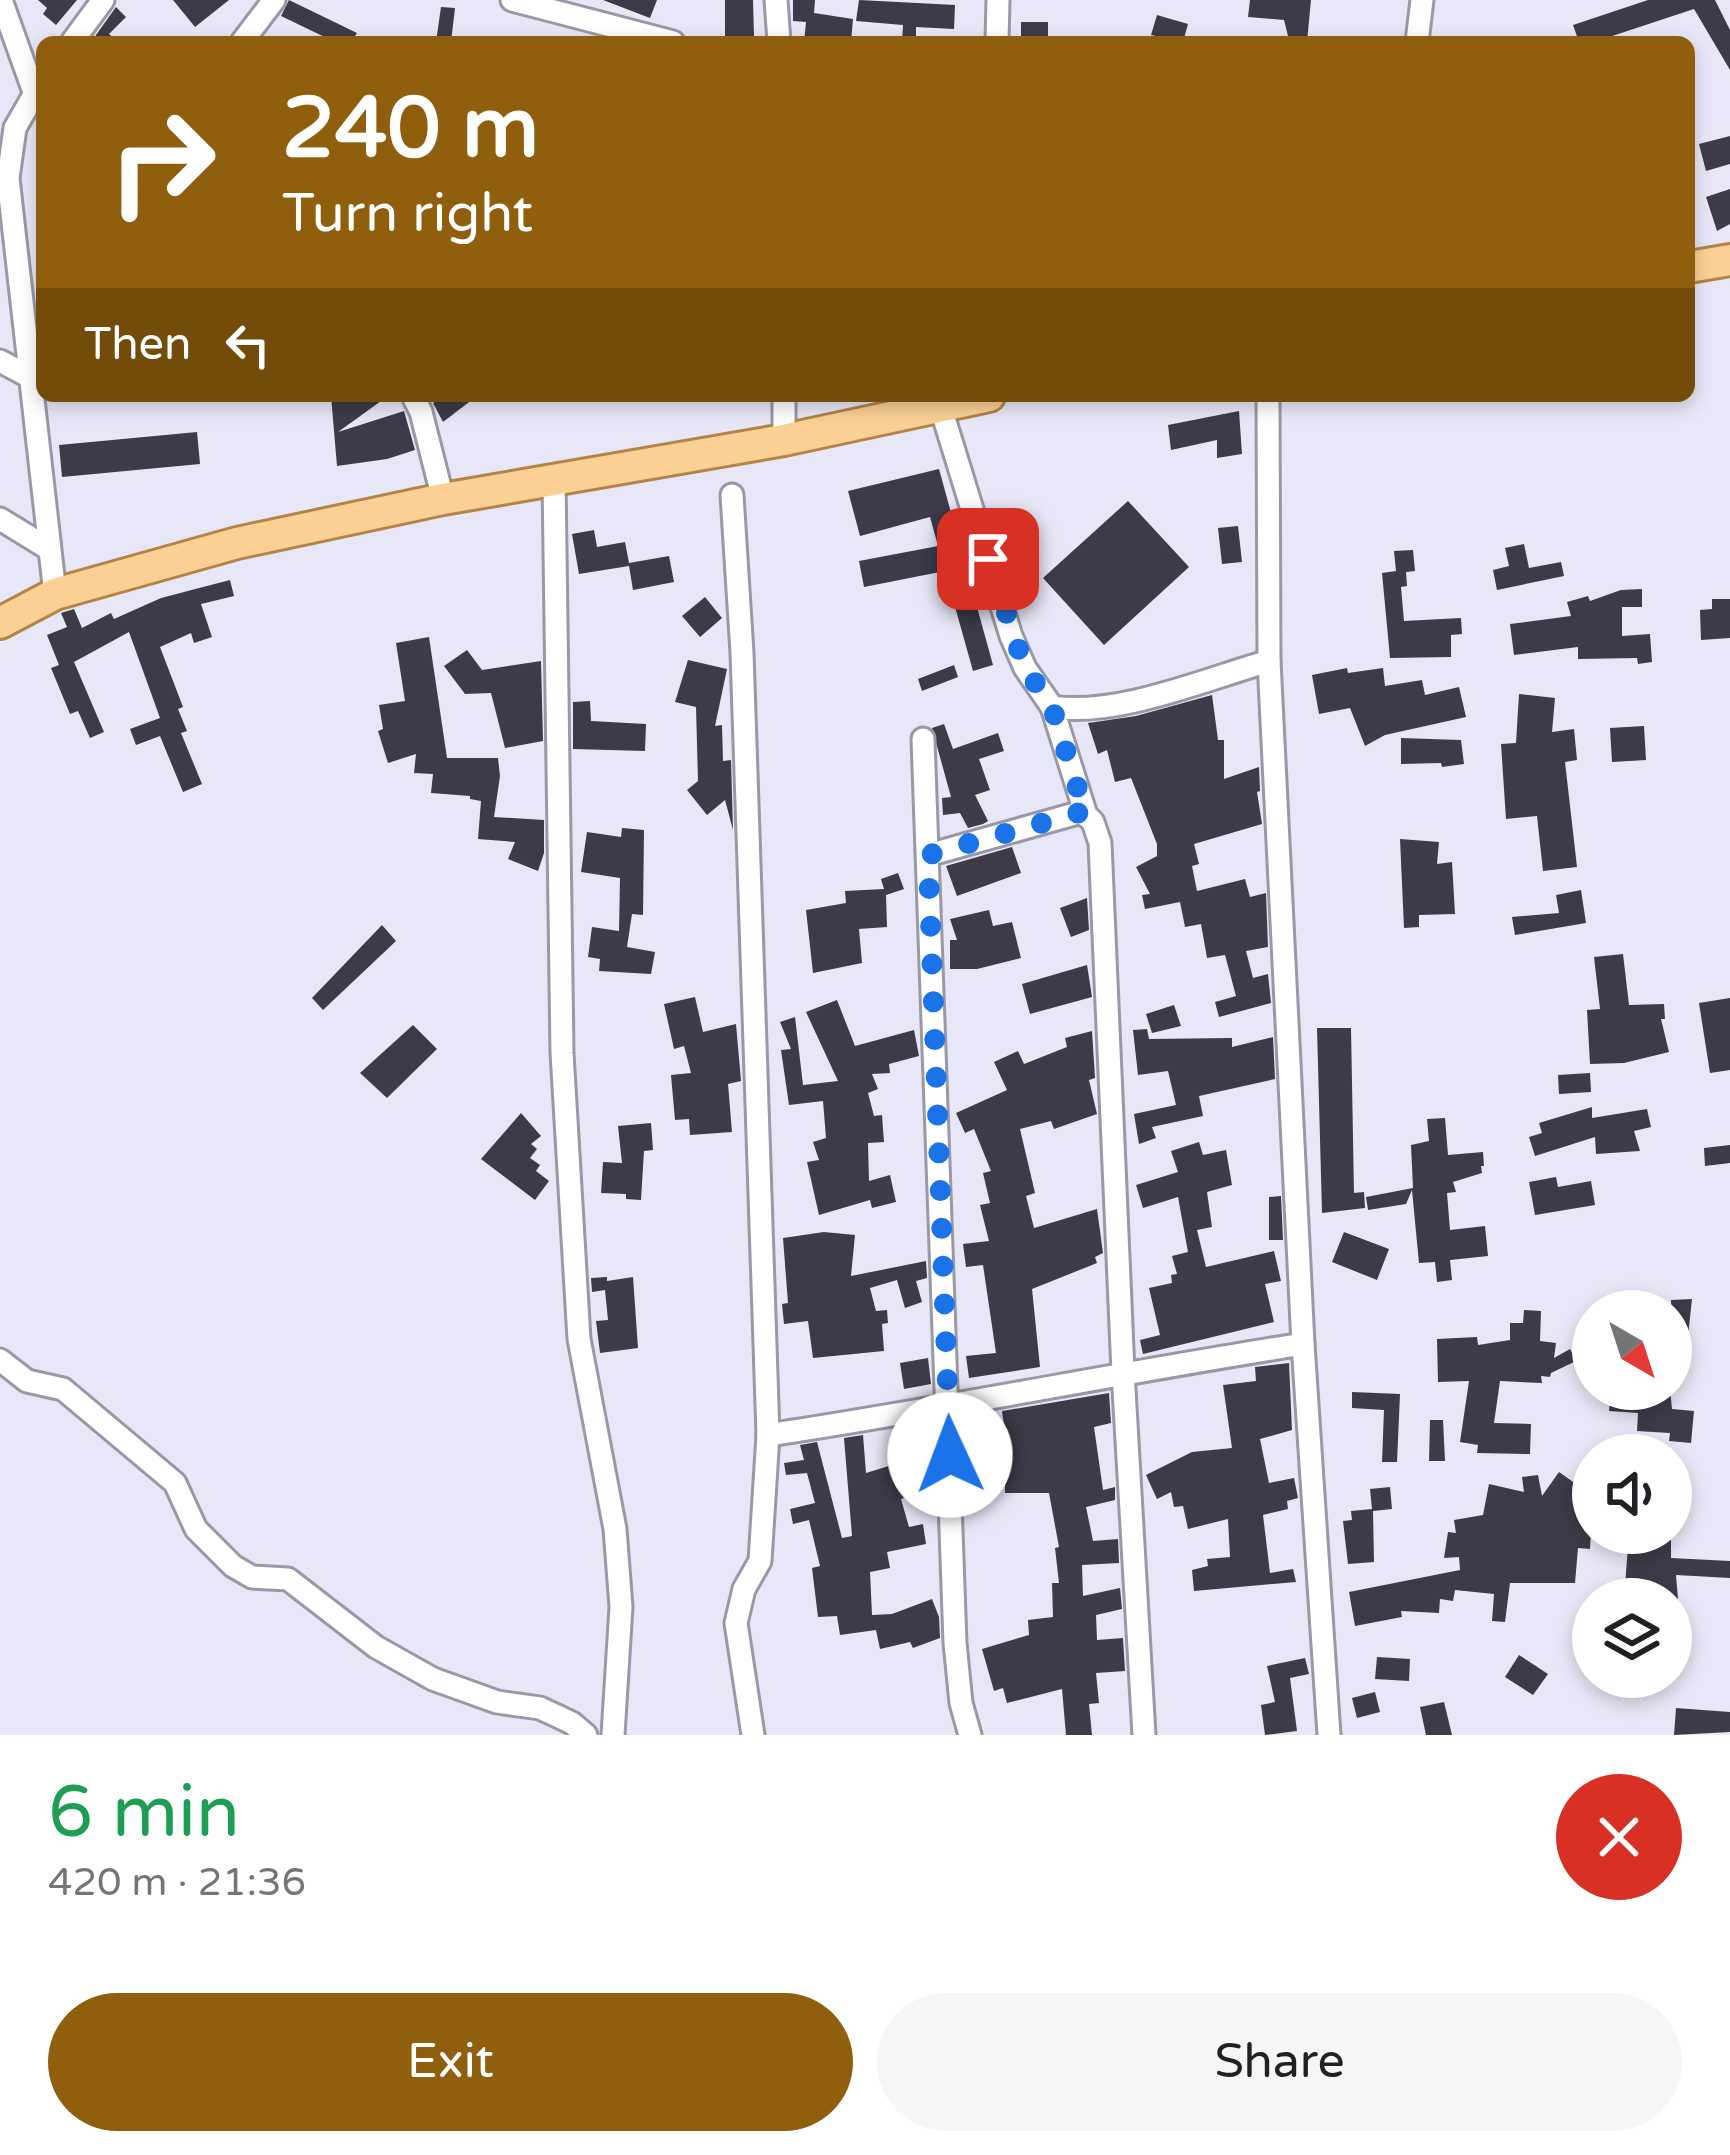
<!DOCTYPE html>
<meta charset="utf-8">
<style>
:root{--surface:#fff;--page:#f6f6f6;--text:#202124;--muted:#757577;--accent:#905f0d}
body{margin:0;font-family:"Varela Round",sans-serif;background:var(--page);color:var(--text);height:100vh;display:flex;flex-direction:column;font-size:45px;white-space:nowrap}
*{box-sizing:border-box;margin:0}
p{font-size:39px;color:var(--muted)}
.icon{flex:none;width:66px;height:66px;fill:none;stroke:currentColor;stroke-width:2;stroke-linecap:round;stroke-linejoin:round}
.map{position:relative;height:1735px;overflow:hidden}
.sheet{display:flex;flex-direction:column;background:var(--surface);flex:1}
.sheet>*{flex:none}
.hud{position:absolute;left:36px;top:36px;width:1659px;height:366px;border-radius:18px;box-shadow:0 6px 18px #0003;background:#905f0d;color:#fff;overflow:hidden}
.needle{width:78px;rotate:141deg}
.fabs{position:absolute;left:1572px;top:1290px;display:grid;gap:24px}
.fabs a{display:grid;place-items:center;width:120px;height:120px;border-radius:50%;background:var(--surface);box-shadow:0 6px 18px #0003;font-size:60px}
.pin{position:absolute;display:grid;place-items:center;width:102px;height:102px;color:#fff;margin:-51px;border-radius:24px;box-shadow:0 6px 18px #0006}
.me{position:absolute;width:132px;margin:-66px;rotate:358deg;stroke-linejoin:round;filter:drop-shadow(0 0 9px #0008)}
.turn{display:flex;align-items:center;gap:42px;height:252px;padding:0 48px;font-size:54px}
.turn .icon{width:156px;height:156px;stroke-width:2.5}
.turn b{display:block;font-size:84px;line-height:102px}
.then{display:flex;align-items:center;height:114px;padding:0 48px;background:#0003;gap:24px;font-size:45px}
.round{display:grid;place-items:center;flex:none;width:126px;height:126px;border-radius:63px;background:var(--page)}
.summary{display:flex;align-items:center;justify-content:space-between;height:204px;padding:0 48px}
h1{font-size:72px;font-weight:600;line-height:90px;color:#1e9e55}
.button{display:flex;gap:24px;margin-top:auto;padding:24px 48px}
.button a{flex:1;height:138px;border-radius:72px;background:var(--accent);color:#fff;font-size:48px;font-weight:600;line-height:138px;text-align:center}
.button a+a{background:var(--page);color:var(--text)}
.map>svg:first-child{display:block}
.building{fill:#3d3b48}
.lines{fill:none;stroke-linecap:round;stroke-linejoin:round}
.minor-casing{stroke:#9998a6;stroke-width:27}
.primary-casing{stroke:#b28445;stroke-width:36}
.minor{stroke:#fff;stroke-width:21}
.primary{stroke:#fbd094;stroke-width:30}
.route{stroke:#1a73e8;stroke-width:21;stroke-dasharray:0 37.8}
</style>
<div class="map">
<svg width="1730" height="1735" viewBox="0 0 1730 1735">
<rect width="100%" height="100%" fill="#e8e7f7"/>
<!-- building -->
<g class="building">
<polygon points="38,0 77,0 56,25 43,14 47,8"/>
<polygon points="173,0 229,0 195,27"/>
<polygon points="289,0 357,33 351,42 335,42 281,16"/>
<polygon points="603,0 657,0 650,18"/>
<polygon points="725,0 753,0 754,36 725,37"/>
<polygon points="793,0 815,0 814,13 853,19 851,42 804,42 806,22 793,21"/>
<polygon points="859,0 955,5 954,29 916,27 916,42 902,42 903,25 856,21"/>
<polygon points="1250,0 1311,0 1307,42 1288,36 1284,20 1248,17"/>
<polygon points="1648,0 1715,0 1730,30 1730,70 1694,9 1594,42 1579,42 1573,25"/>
<polygon points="116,7 126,17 109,34 118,42 91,42"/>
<polygon points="441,7 455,8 451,42 436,42"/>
<polygon points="1157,15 1188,24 1183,42 1151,35"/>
<rect x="1021" y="22" width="27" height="20"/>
<polygon points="1730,136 1730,164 1706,171 1699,144"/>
<polygon points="1730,189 1730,224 1717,231 1706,197"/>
<polygon points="331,396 388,396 338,432 404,411 415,450 387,459 337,466"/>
<polygon points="443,396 477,396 443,422 433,403"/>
<polygon points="1239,411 1242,454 1217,458 1217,440 1171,450 1168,425"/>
<polygon points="197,432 200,464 62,477 59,445"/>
<polygon points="939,469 993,665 973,671 945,571 864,587 859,561 938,546 930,517 860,536 848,491"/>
<polygon points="1128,501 1189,567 1104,645 1043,578"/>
<polygon points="1238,526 1242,562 1222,564 1218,528"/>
<polygon points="594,530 597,547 625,542 629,563 669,556 674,582 633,590 629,566 579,574 572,534"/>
<polygon points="1524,544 1529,568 1561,562 1564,576 1497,590 1493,570 1509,566 1505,548"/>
<polygon points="1413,550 1415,571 1406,572 1407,586 1401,587 1404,621 1461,618 1462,634 1451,635 1451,657 1390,658 1382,573 1396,571 1394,551"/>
<polygon points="230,580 234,596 201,604 212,637 194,643 191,633 160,647 183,707 178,709 187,731 181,733 202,784 183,792 160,736 136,745 130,729 160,718 129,632 74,662 104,732 90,738 78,711 70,714 51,668 59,665 47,635 67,627 61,613 64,612 74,609 82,628 111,613 114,619 161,598"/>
<polygon points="1642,589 1642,607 1622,607 1622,636 1650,634 1652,662 1638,664 1637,658 1578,659 1578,647 1514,655 1510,624 1571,616 1567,602 1588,596 1590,601 1621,590"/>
<polygon points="705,597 722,618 700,637 682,616"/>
<polygon points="1712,599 1730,599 1730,638 1701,640 1700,610 1712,609"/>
<polygon points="429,637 447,758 498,758 500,776 494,817 544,820 544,853 538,871 508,859 515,842 478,839 481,801 470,799 470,796 431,793 433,774 414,773 416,754 388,763 378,731 383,729 379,705 405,701 396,643"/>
<polygon points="467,650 482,670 541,661 543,741 505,748 491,693 465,694 444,666"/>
<polygon points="688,660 727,669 715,726 722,725 723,761 731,760 733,830 725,800 707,815 687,790 698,781 696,707 675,702"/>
<polygon points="954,665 958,677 922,691 918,679"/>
<polygon points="1347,668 1348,673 1383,668 1385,686 1422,680 1425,695 1459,687 1466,717 1385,735 1365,746 1350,708 1319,714 1312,675"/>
<polygon points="1519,694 1555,698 1552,732 1574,729 1577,760 1565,762 1577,867 1543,871 1537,816 1506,819 1501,744 1516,743"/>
<polygon points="1212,695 1218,740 1224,740 1224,779 1259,767 1260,791 1257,792 1262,824 1194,844 1199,864 1192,866 1197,891 1245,879 1250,897 1266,893 1268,947 1246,951 1253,978 1268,974 1271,1003 1219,1017 1215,1002 1236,996 1225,955 1207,958 1201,924 1185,927 1180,902 1145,909 1142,895 1150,894 1136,867 1157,856 1157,844 1131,778 1115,782 1107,750 1098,754 1088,723 1136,716"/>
<polygon points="590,701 591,721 646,724 645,751 573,749 573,702"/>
<polygon points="944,724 953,749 998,733 1004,751 979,759 990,790 975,795 988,821 983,824 968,828 960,813 943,815 942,798 951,797 932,728"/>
<polygon points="1644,726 1646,760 1612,762 1610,728"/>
<polygon points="1401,738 1461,740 1464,764 1442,767 1441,763 1401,764"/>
<polygon points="622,828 644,830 643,915 632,914 627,947 655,952 651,974 599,971 600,959 588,957 592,927 619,931 620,878 581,872 587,832 621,837"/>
<polygon points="1400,839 1439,842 1437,864 1452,862 1455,914 1419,915 1419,927 1404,928"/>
<polygon points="1012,847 1021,873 957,896 946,866"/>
<polygon points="898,873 904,889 886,895 887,927 859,929 862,963 813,973 806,910 846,903 845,891 884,889 881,879"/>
<polygon points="1581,890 1586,923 1515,935 1512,917 1559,913 1556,895"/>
<polygon points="1087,898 1089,930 1071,937 1060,908"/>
<polygon points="989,910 993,926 1012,922 1021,958 977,969 950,969 950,940 957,940 950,919"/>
<polygon points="382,925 396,941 323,1010 312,998"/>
<polygon points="1623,954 1629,1005 1664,1004 1665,1019 1661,1019 1669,1052 1624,1063 1590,1064 1587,1010 1600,1009 1594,957"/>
<polygon points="1087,965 1092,997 1030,1014 1022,984"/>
<polygon points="695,997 703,1032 736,1024 741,1081 728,1084 732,1132 690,1135 689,1119 675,1120 671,1075 691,1073 684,1046 674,1049 664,1004"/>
<polygon points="1730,998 1730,1070 1710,1073 1699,1003"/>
<polygon points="837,1000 855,1046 914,1030 919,1056 889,1064 890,1073 872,1074 878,1089 868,1093 874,1116 882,1115 884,1142 868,1143 869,1181 890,1175 896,1202 872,1208 870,1200 819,1215 807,1162 819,1160 813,1142 826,1138 823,1101 789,1105 781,1050 791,1049 780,1022 795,1017 803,1085 838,1081 806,1012"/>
<polygon points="1174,1005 1181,1026 1152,1033 1146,1014"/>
<polygon points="413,1025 437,1049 387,1098 360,1073"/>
<polygon points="1317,1028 1351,1028 1354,1193 1364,1192 1365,1208 1322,1213"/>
<polygon points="1147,1029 1149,1039 1232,1038 1232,1047 1273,1037 1275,1079 1199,1096 1203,1116 1152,1127 1156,1138 1139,1144 1134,1114 1176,1105 1168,1071 1138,1075 1133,1030"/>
<polygon points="1092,1031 1095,1078 1089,1080 1097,1114 1054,1129 1051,1121 1020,1129 1035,1193 1026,1196 1034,1228 1097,1209 1103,1253 1095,1257 1097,1263 1032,1289 1040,1367 969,1378 966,1356 996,1353 983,1265 966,1267 963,1244 989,1241 980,1205 990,1203 983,1173 991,1171 974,1129 965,1133 956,1113 1007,1090 994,1062 1018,1051 1024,1064 1067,1047 1065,1038"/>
<polygon points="1590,1073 1591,1092 1559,1094 1558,1075"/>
<polygon points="1592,1107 1592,1118 1647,1109 1651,1127 1634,1131 1640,1151 1596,1154 1595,1137 1535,1156 1529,1137 1542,1133 1539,1123"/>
<polygon points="521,1113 541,1136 531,1144 537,1149 530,1158 540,1165 536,1171 549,1181 535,1200 481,1159"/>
<polygon points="1445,1118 1448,1155 1483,1152 1484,1166 1481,1166 1482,1173 1453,1182 1456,1192 1447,1193 1450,1230 1485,1226 1488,1256 1450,1260 1452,1280 1437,1282 1435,1262 1419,1263 1412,1190 1406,1204 1368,1210 1366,1197 1413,1188 1411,1145 1429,1141 1427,1119"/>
<polygon points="651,1123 653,1150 644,1151 641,1200 626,1199 626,1194 601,1193 603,1162 622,1163 618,1126"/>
<polygon points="1199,1142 1203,1155 1226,1150 1232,1185 1207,1192 1212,1227 1197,1230 1206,1267 1274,1251 1281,1281 1265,1284 1274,1322 1143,1354 1140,1340 1160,1335 1149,1288 1172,1283 1171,1275 1177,1274 1172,1256 1188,1252 1178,1197 1143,1208 1136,1185 1178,1172 1171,1151"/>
<polygon points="1730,1145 1730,1163 1705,1166 1704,1148"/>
<polygon points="1556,1177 1558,1187 1591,1181 1595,1205 1535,1215 1529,1182"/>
<polygon points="1281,1196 1283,1240 1269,1240 1269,1197"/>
<polygon points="824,1232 855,1235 851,1276 926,1261 927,1278 916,1281 922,1302 905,1308 897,1280 870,1288 876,1311 887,1310 888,1323 882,1324 884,1351 813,1358 808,1321 784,1324 782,1304 788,1303 783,1238"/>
<polygon points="1344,1232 1389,1249 1377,1280 1332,1262"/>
<polygon points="607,1277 607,1281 633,1277 638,1348 600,1353 596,1321 608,1320 605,1290 592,1292 591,1278"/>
<polygon points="1692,1299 1684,1373 1671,1371 1676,1323 1672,1323 1671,1300"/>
<polygon points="1524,1310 1541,1311 1540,1341 1556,1343 1554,1358 1570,1349 1576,1361 1551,1373 1550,1377 1541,1376 1542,1383 1500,1381 1494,1423 1531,1424 1530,1454 1477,1453 1478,1445 1460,1442 1469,1381 1438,1382 1437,1339 1477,1337 1478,1345 1510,1340 1510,1323 1523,1323"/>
<polygon points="928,1358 931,1384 904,1389 900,1363"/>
<polygon points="1289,1363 1292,1430 1260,1439 1269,1483 1294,1478 1298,1498 1287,1501 1288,1509 1263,1515 1270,1573 1293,1569 1296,1582 1194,1591 1192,1570 1208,1566 1207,1559 1230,1557 1228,1519 1188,1529 1183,1506 1174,1507 1171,1492 1157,1499 1146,1475 1192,1452 1232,1448 1223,1385 1256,1381 1255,1367"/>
<polygon points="1611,1389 1670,1389 1672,1409 1694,1411 1691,1443 1669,1441 1670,1433 1637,1431 1638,1413 1609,1411"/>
<polygon points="1352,1392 1400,1394 1397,1462 1382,1462 1384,1410 1352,1408"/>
<polygon points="1109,1393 1111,1423 1094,1427 1103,1490 1115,1487 1115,1500 1086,1507 1093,1541 1118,1539 1119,1563 1082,1565 1083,1596 1120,1588 1122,1609 1096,1615 1097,1640 1123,1638 1125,1671 1096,1673 1099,1703 1089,1704 1092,1735 1066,1735 1062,1689 1007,1703 1003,1688 994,1691 982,1649 1029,1635 1028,1620 1053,1617 1052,1583 1059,1583 1055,1548 1059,1547 1049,1493 1005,1493 1005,1474 992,1475 991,1470 975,1476 965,1429 1004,1425 1002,1411"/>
<polygon points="1430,1420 1443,1420 1445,1461 1429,1461"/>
<polygon points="863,1435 866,1473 915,1458 921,1475 929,1472 934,1488 901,1499 909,1527 923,1524 926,1544 887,1552 890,1568 870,1572 872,1615 892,1614 932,1599 939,1617 940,1638 913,1648 910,1642 880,1649 876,1630 840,1635 837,1616 818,1617 812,1568 820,1566 809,1520 793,1524 790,1509 815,1503 807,1473 786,1475 784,1463 804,1460 800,1445 817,1442 842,1538 852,1536 844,1438"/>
<polygon points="1559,1472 1593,1496 1590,1549 1578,1548 1575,1583 1510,1583 1505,1622 1492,1621 1494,1594 1455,1590 1453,1601 1440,1599 1439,1613 1401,1611 1402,1617 1355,1626 1349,1592 1460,1570 1459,1557 1444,1558 1448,1532 1456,1533 1454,1520 1483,1515 1489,1484 1524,1492 1522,1477 1538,1475 1542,1496"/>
<polygon points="1390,1487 1392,1509 1373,1511 1374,1562 1348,1564 1343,1521 1352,1520 1351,1511 1372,1509 1370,1489"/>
<polygon points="1629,1533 1671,1533 1671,1558 1730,1561 1730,1578 1676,1575 1678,1599 1620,1599 1619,1586 1625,1586"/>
<polygon points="1519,1655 1548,1674 1533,1695 1505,1677"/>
<polygon points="1377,1657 1410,1659 1409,1681 1375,1679"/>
<polygon points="1305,1658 1309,1674 1290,1678 1297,1731 1265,1735 1261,1705 1275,1702 1267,1666"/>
<polygon points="1375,1692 1380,1712 1357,1718 1352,1698"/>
<polygon points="1444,1702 1452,1735 1426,1735 1420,1707"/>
<polygon points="1676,1708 1730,1712 1730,1732 1674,1735"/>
</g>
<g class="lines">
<defs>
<g id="minor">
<polyline points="1,0 34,92"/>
<polyline points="512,0 673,42"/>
<polyline points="776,0 779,42"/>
<polyline points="72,42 103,0"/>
<polyline points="242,42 274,0"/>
<polyline points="997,42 998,0"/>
<polyline points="1417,42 1422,0"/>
<polyline points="42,81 15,128 8,178 55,594"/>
<polyline points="0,361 30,377"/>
<polyline points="413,396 421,412 443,499"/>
<polyline points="784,396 784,440"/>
<polyline points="1268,396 1269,661 1303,1344 1329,1735"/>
<path d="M 940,405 L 1011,636 L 1025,668 L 1052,707 C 1117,717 1206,679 1269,661"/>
<polyline points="554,479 562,1053 579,1339 615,1529 621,1607 613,1735"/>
<polyline points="732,495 742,653 768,1435 760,1561 744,1589 736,1623 753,1735"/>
<polyline points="0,519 49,549"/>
<polyline points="1052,707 1086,815 1093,822 1100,843 1123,1372 1144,1735"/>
<polyline points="923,739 955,1643 961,1703 970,1735"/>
<polyline points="928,855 1078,813 1086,815"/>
<polyline points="0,1360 27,1381 63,1389 175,1483 196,1529 233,1566 252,1577 288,1579 376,1647 433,1679 497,1702 540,1708 572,1723 586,1735"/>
<path d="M 768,1435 C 947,1408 1124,1372 1303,1344"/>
</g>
<g id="primary">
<polyline points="1689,267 1730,260"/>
<polyline points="0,623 55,594 237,543 443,499 784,440 989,396"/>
</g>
</defs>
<!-- minor casing -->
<use href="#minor" class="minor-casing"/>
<!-- primary casing -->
<use href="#primary" class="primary-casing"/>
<!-- minor -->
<use href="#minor" class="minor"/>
<!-- primary -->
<use href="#primary" class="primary"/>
</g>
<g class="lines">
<!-- route -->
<polyline class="route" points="950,1455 928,855 1078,813 1086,815 1052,707 1025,668 988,559"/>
</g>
</svg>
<div class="fabs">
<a><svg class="needle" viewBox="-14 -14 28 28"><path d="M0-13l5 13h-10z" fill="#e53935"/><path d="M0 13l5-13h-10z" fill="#757577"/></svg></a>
<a><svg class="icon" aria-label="sound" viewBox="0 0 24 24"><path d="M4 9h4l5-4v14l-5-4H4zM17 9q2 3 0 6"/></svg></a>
<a><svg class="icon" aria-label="layers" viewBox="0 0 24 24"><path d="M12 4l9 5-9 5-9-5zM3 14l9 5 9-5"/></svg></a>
</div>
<div class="pin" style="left:988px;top:559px;background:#d93025"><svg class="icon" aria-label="arrive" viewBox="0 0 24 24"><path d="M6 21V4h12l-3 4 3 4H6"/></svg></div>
<svg class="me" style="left:950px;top:1455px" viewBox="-20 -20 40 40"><circle r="19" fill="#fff"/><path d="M0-13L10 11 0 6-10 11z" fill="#1a73e8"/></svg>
<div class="hud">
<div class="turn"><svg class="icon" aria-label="right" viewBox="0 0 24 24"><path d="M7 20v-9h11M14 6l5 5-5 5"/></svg><div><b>240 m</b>Turn right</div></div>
<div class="then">Then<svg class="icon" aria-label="left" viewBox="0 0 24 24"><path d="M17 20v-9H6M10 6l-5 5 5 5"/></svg></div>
</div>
</div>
<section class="sheet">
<div class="summary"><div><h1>6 min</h1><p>420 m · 21:36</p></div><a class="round" style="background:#d93025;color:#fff"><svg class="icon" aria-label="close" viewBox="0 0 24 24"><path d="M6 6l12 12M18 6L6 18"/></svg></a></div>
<div class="button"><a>Exit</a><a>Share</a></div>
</section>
